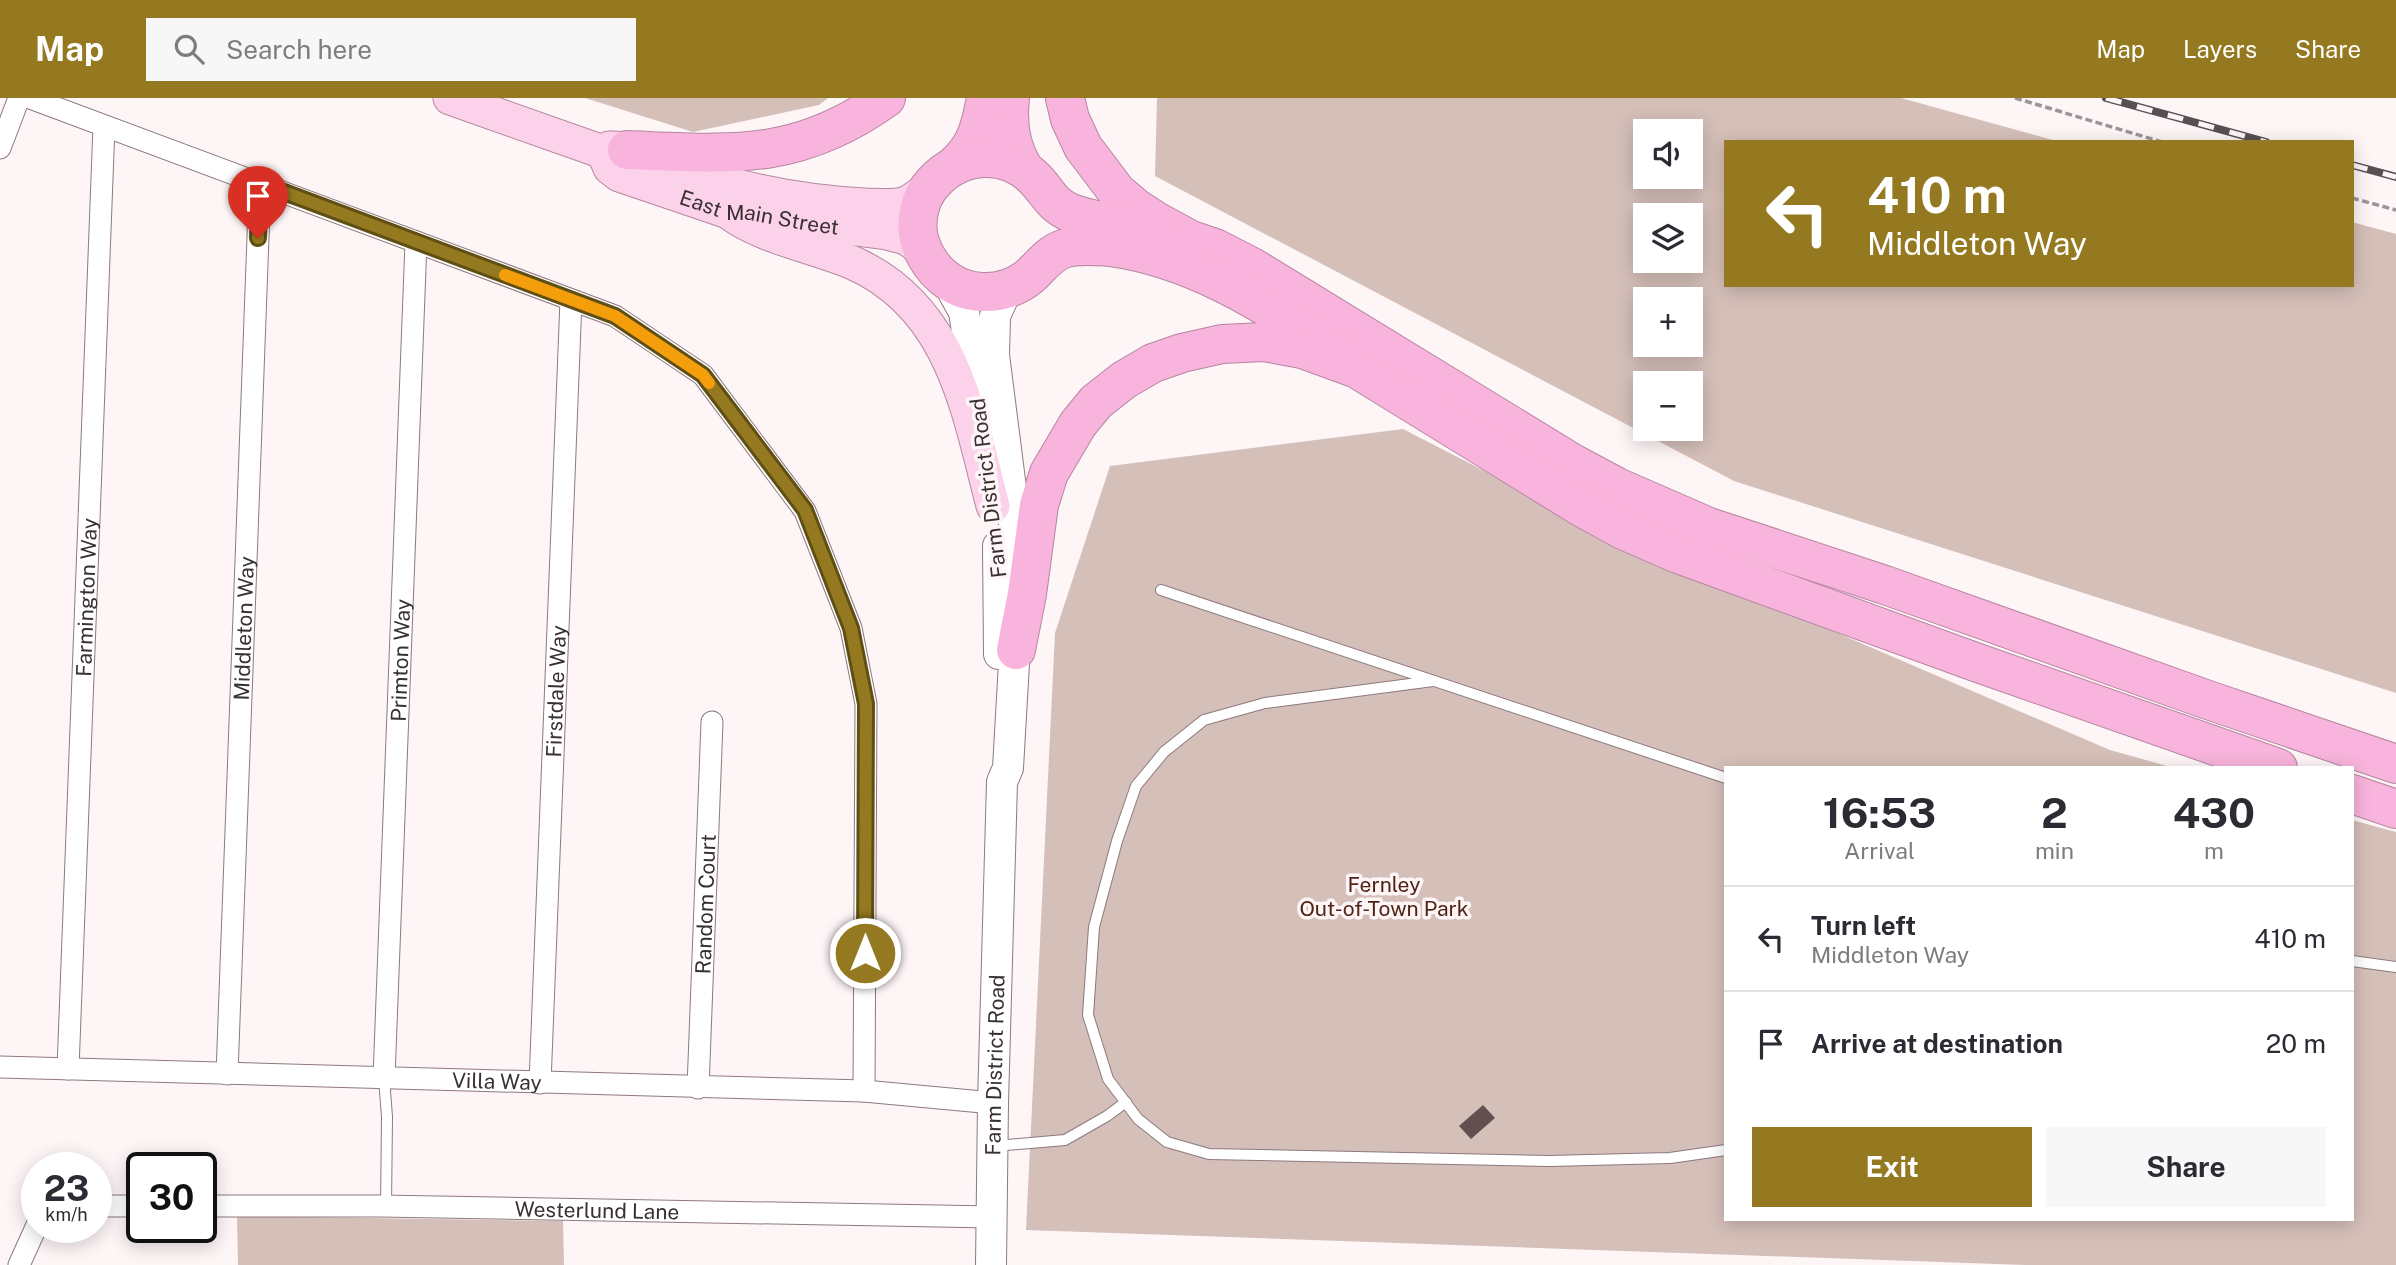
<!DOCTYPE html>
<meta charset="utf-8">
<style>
:root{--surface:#fff;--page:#f7f7f7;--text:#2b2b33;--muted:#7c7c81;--line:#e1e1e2;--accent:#947920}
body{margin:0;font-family:"Public Sans",sans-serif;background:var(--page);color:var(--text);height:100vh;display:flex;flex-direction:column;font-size:26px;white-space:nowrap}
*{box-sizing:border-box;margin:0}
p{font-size:23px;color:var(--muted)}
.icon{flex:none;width:38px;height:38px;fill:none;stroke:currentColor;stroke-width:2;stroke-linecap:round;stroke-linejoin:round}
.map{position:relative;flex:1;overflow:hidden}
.drawer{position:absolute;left:1724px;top:668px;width:630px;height:455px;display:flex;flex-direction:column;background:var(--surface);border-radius:0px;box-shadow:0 4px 18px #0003}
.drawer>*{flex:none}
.banner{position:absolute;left:1724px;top:42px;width:630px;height:147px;border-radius:0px;box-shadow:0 4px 18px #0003;background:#947920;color:#fff;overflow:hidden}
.controls{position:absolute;left:1633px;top:21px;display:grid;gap:14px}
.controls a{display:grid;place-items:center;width:70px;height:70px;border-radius:0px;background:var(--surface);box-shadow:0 4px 18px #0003;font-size:35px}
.speed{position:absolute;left:21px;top:1054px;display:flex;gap:14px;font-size:35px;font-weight:700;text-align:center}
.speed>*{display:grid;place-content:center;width:91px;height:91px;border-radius:50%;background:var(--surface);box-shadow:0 4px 18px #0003;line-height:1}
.speed small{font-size:18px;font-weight:400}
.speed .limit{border:4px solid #111;border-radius:10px;background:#fff;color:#111}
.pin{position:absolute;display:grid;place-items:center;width:60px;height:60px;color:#fff;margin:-72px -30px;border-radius:50% 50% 50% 0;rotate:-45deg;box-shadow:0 0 7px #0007}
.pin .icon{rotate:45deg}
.me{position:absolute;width:77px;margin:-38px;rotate:0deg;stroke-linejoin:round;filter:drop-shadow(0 0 5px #0008)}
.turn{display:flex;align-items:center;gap:24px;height:147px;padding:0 28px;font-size:32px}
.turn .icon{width:91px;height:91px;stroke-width:2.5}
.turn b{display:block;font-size:49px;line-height:60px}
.eta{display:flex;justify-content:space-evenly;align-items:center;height:119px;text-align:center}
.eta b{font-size:42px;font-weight:700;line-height:49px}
.primary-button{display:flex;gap:14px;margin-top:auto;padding:14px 28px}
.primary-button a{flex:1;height:80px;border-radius:0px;background:var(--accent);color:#fff;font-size:28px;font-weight:700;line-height:80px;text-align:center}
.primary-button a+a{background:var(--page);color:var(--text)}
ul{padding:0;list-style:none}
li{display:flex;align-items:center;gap:21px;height:105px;padding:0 28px;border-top:2px solid var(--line)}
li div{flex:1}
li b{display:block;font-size:26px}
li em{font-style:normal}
header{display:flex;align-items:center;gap:42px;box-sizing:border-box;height:98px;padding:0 35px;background:var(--accent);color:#fff}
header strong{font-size:33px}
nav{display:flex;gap:38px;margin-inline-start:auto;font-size:24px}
.search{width:490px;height:63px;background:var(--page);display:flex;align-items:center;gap:18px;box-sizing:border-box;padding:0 24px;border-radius:0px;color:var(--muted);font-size:26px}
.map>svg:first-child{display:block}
.green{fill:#d5bfb9;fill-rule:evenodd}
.building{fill:#634f4f}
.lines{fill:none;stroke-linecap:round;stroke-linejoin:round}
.lane-casing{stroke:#8d797e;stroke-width:12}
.street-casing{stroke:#8d797e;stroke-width:23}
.secondary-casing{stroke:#8d797e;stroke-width:32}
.primary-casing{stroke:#b586a0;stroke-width:35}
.highway-casing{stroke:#b586a0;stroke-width:40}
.path{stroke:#9d9496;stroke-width:3.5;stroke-dasharray:7 3.5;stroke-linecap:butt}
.lane{stroke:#fff;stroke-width:10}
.street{stroke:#fff;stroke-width:21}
.secondary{stroke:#fff;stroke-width:30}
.primary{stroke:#fbd2ea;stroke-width:33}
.highway{stroke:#f8b4dc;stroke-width:38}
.rail-casing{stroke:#584f51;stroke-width:8}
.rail{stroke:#fef5f7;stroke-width:5;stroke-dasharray:16;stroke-linecap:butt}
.route-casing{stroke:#604f15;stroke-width:18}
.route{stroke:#947920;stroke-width:12}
.slow{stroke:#f59e0b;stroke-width:12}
.labels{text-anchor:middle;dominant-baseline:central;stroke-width:7;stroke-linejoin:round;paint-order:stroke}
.street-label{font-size:21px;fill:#393032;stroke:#fef5f7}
.park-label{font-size:21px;fill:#502315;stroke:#fef5f7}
</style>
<header>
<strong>Map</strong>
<div class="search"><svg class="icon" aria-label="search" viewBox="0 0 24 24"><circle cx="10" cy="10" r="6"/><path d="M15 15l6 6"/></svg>Search here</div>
<nav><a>Map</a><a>Layers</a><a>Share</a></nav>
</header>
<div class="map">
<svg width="2396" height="1167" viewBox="0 0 2396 1167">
<rect width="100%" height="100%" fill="#fef5f7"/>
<!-- green -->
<g class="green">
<polygon points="585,0 828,0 819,7 693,34"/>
<path d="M 1157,0 L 1901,0 L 2060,44 L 1726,44 L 1726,187 L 2352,187 L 2352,124 L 2396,136 L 2396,595 L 1734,383 L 1155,78 ZM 1690,33 L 1690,79 L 1645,79 L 1645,33 ZM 1690,117 L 1690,163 L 1645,163 L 1645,117 ZM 1690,201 L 1690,247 L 1645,247 L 1645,201 ZM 1690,285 L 1690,331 L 1645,331 L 1645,285 Z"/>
<polygon points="1403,331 1611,438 2110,652 2174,670 1726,670 1726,1122 2352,1122 2352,722 2396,734 2396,1167 2025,1167 1026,1132 1055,535 1110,368"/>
<polygon points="237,1118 563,1123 564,1167 238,1167"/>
</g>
<!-- building -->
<polygon class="building" points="1483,1007 1495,1020 1471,1041 1459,1028"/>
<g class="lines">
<defs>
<g id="lane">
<polyline points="1161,492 1726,680"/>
<polyline points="1433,583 1265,605 1204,622 1164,654 1136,688 1117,743 1094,829 1088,917 1108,981 1138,1021 1167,1044 1209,1056 1549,1063 1670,1060 1726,1052"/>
<polyline points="2352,863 2396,869"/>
<polyline points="384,980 387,1019 386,1108"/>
<polyline points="995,1048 1065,1042 1107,1018 1126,1004"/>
</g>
<g id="street">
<polyline points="30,0 615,218 703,277 805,413 851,530 866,606 864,993"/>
<polyline points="0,50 19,0"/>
<path id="s1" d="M 0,969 L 864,993 L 993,1005"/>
<path id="s2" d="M 68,971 L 104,28"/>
<path id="s3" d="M 227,976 L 260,85"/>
<path id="s4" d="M 384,980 L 416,144"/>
<path id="s5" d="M 540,985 L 571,202"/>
<path id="s6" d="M 698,990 L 712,624"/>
<polyline points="96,1108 142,1108"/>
<path id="s7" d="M 201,1108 L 380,1108 L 992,1119"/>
<polyline points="19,1167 37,1127"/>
</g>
<g id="secondary">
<polyline points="947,183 964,214 981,323"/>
<polyline points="1015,188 1005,196 995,218 994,257 1013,406 1017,477"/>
<polyline points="998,448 999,556"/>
<path id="s8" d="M 991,1167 L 993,1005 L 1002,684 L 1008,670 L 1016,530"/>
</g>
<g id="primary">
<path d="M 450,0 L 603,54 L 609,50 C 635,49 662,65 686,73 C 743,92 805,104 865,107 C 877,107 891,109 903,106 C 913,103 921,95 930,89"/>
<path id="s9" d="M 603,54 L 610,70 L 619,77 L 728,114 L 750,114 L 816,126 L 887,135 L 906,140 L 916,147 L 924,157"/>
<path d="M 728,114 C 760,139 812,148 851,164 C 953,208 968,313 993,408"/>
</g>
<g id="highway">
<path d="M 1010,0 C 1007,26 1010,49 1024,71"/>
<polyline points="1065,0 1070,21 1083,49 1117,94 1136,110 1156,123 1191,142 1215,150 1252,169 1574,366 1617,389 1709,429 1885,487 2208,602 2396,666"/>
<path d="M 627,52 C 730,56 797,64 886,0"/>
<path d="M 956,66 C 977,47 981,26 986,0"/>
<path d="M 1161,138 C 1142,134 1123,128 1105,124 C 1093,121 1080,119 1069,114 C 1052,107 1047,93 1035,81 C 1006,51 961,54 933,85 C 919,100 914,125 920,144 C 929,172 952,193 982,194 C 999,195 1017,189 1030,178 C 1041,168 1049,156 1063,151 C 1077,146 1095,148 1110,149 C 1191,160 1263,204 1329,249"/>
<polyline points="1016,552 1027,496 1039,407 1049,375 1078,326 1096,304 1124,282 1153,265 1182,255 1222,246 1264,244 1302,251 1357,271 1581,409 1623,432 1678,456 1978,565 2278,670"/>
<polyline points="2352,696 2396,711"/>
</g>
</defs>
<!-- lane casing -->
<use href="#lane" class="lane-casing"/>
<!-- street casing -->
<use href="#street" class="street-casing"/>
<!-- secondary casing -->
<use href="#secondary" class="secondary-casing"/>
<!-- primary casing -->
<use href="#primary" class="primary-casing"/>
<!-- highway casing -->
<use href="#highway" class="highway-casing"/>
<!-- path -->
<g class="path">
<polyline points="2015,0 2162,44"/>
<polyline points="2352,100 2396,112"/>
</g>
<!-- lane -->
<use href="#lane" class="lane"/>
<!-- street -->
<use href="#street" class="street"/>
<!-- secondary -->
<use href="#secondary" class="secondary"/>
<!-- primary -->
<use href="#primary" class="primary"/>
<!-- highway -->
<use href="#highway" class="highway"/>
<defs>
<g id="rail">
<polyline points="2106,0 2266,44"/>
<polyline points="2352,67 2396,79"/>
</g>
</defs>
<!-- rail casing -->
<use href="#rail" class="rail-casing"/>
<!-- rail -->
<use href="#rail" class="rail"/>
</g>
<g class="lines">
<defs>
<polyline id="route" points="258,140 260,85 615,218 703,277 805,412 851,530 866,606 865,855"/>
</defs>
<!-- route casing -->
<use href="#route" class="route-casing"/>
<!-- route -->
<use href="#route" class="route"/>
<!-- slow -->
<polyline class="slow" points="505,177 615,218 703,277 709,285"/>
</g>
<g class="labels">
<!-- street labels -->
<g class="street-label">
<text stroke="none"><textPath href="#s9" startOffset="175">East Main Street</textPath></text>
<text transform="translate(988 390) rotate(-97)">Farm District Road</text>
<text stroke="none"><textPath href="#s2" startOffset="472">Farmington Way</textPath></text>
<text stroke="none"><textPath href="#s3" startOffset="446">Middleton Way</textPath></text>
<text stroke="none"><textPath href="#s4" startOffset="418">Primton Way</textPath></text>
<text stroke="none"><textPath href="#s5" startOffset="392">Firstdale Way</textPath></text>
<text stroke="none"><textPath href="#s6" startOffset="184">Random Court</textPath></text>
<text stroke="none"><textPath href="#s8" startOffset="200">Farm District Road</textPath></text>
<text stroke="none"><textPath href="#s1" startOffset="497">Villa Way</textPath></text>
<text stroke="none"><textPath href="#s7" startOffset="396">Westerlund Lane</textPath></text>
</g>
<!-- park labels -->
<g class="park-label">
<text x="1384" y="786">Fernley<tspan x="1384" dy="24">Out-of-Town Park</tspan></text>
</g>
</g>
</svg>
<div class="controls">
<a><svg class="icon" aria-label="sound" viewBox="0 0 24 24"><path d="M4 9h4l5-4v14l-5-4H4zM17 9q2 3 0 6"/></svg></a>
<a><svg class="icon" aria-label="layers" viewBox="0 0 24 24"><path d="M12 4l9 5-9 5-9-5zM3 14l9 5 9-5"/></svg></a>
<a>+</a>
<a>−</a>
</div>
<div class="speed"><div>23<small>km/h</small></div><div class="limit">30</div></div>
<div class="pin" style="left:258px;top:140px;background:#d93025"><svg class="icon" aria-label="arrive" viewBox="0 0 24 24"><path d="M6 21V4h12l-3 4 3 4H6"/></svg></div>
<svg class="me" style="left:865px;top:855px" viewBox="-20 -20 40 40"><circle r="17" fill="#947920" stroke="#fff" stroke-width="3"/><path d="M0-11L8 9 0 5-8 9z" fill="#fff"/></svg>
<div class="banner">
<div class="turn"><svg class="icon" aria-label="left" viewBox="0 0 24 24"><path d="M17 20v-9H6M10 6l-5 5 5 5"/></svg><div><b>410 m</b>Middleton Way</div></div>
</div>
<section class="drawer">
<div class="eta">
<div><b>16:53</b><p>Arrival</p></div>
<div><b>2</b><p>min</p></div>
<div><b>430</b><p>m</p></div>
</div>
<ul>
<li><svg class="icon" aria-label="left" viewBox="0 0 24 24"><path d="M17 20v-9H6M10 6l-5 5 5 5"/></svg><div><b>Turn left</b><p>Middleton Way</p></div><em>410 m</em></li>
<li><svg class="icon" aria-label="arrive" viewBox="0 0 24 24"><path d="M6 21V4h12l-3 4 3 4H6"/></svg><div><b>Arrive at destination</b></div><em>20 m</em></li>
</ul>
<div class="primary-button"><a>Exit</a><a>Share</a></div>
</section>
</div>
